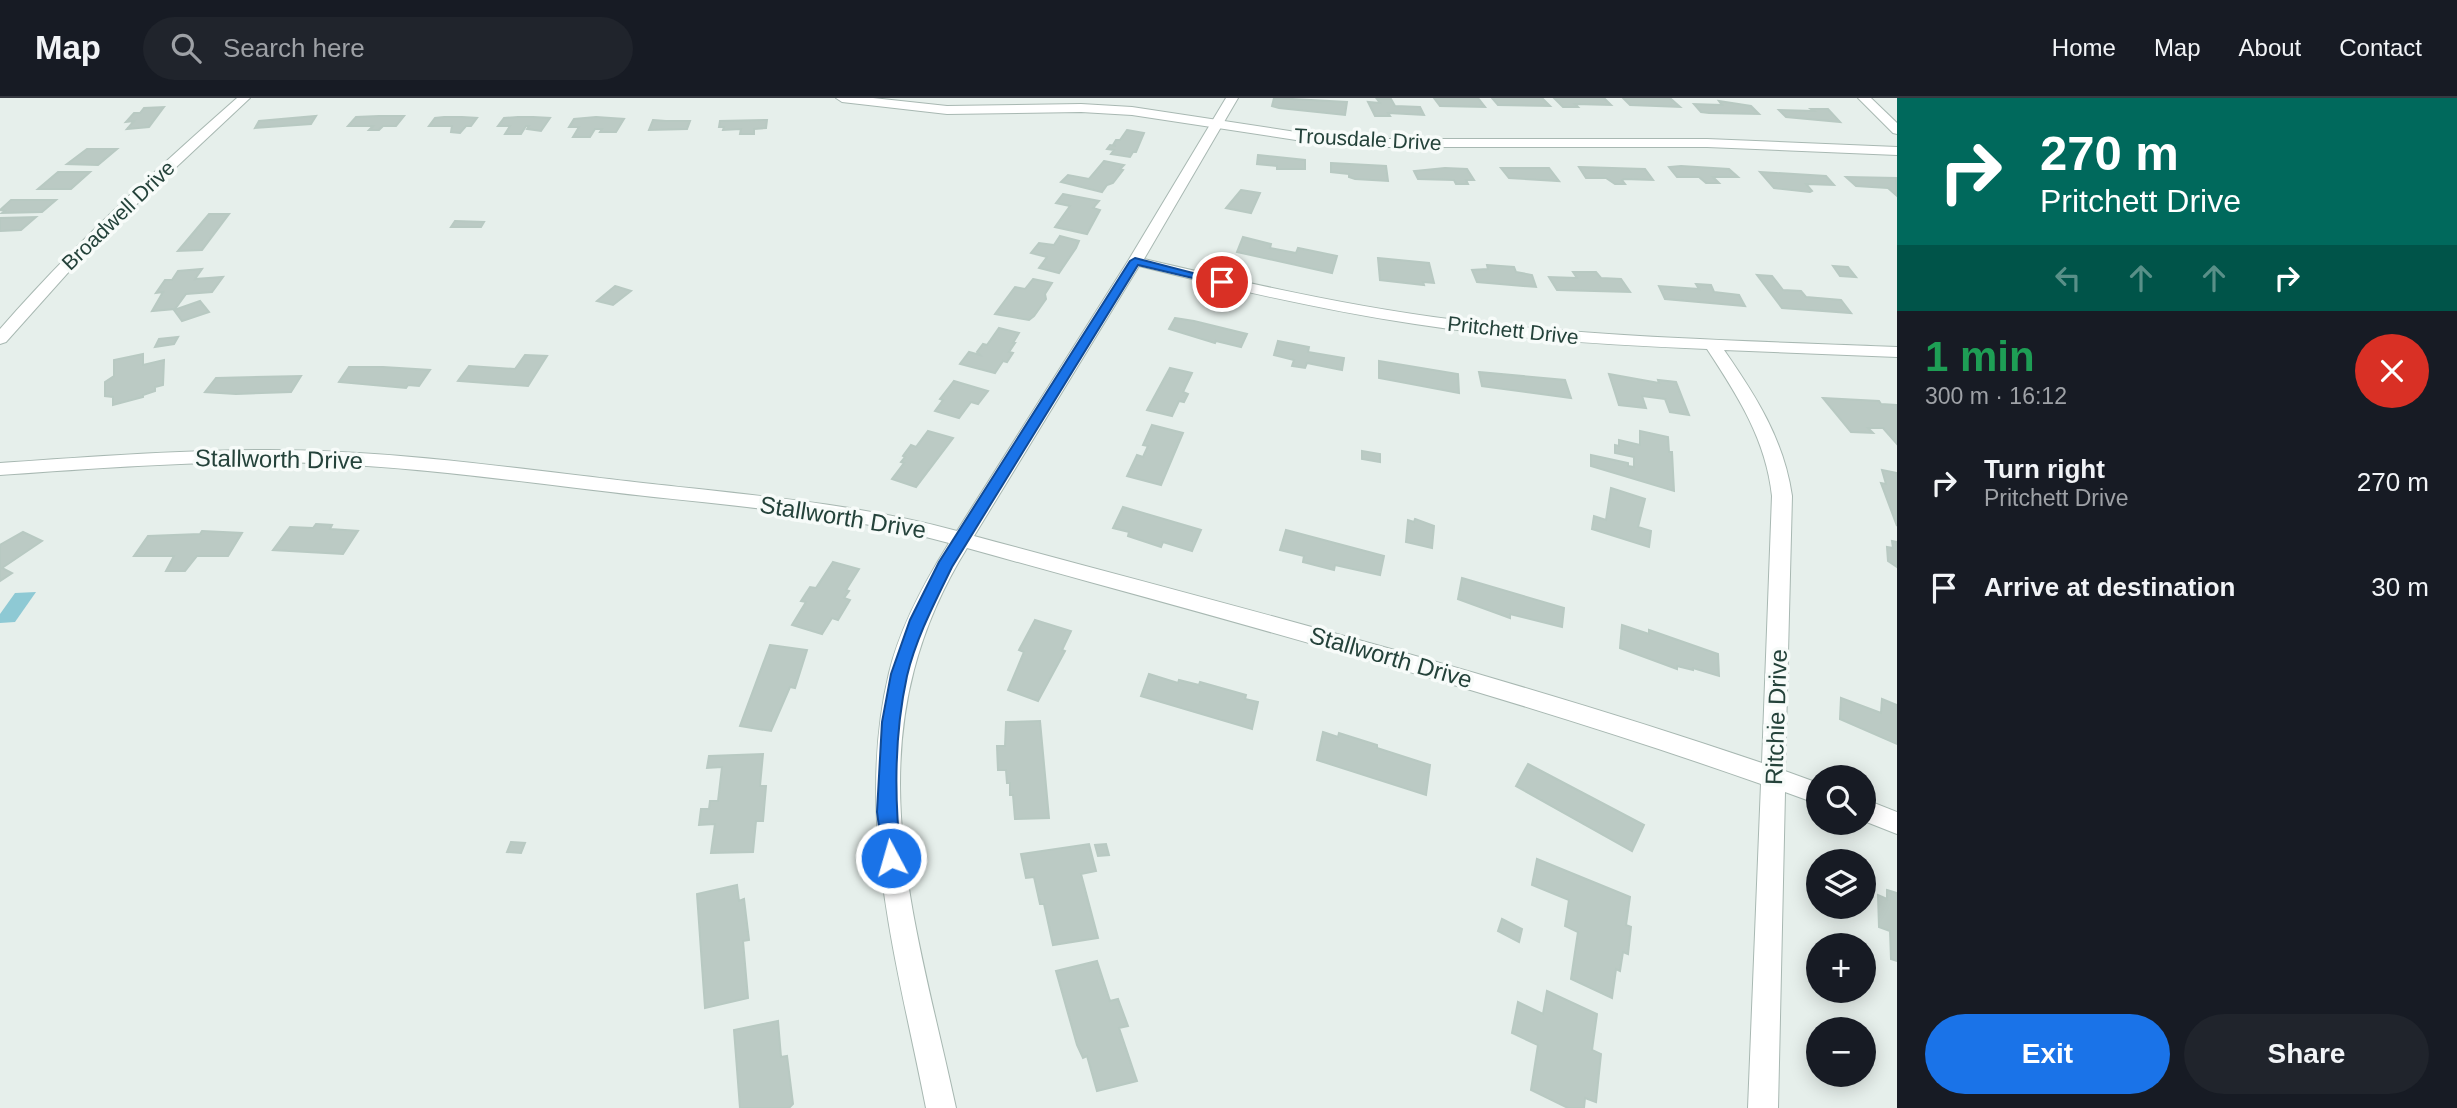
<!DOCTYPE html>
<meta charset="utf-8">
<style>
:root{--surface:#171b24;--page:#20242c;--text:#f1f3f6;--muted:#9ea1a6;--line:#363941;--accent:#1a73e8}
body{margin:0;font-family:Arial,sans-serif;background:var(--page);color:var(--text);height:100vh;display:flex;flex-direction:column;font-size:26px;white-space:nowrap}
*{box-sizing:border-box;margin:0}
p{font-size:23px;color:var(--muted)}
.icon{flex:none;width:38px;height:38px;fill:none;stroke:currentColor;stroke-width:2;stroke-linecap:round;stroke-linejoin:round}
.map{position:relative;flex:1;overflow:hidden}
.drawer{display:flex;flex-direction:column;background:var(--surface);width:560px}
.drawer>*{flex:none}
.guide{background:#00695c;color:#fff;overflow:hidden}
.tools{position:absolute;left:1806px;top:667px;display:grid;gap:14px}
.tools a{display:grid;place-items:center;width:70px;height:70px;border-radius:50%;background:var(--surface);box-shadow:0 4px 18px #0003;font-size:35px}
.pin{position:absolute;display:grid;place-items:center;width:60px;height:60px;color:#fff;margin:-30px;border:4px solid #fff;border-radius:50%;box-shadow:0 2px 7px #0007}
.me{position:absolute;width:77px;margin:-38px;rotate:354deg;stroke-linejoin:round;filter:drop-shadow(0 0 5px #0008)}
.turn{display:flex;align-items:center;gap:24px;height:147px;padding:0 28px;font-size:32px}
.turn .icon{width:91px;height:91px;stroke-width:2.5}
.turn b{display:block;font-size:49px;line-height:60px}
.lanes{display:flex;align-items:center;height:66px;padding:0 28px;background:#0003;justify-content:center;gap:35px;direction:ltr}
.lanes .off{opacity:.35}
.round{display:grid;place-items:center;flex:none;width:74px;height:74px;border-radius:37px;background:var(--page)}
.summary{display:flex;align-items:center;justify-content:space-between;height:119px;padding:0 28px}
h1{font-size:42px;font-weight:700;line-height:52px;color:#1e9e55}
.button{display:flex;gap:14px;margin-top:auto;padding:14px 28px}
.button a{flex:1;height:80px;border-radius:42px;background:var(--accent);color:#fff;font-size:28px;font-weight:700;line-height:80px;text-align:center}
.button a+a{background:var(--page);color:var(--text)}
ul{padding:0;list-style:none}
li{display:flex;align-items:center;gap:21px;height:105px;padding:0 28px}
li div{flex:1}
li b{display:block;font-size:26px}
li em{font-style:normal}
header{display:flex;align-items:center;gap:42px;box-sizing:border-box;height:98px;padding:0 35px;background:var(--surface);border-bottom:2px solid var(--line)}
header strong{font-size:33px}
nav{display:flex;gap:38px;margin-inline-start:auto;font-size:24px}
.search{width:490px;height:63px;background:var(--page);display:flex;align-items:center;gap:18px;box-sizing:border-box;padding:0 24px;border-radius:38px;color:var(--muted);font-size:26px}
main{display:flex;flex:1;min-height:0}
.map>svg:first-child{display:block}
.water{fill:#8ec9d4}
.building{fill:#bbcac4;stroke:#b8c9c2;stroke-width:2}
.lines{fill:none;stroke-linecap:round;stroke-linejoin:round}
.minor-casing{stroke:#a8b8b2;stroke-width:2}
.tertiary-casing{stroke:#a8b8b2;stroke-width:2}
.minor{fill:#fff;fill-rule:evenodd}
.tertiary{fill:#fff;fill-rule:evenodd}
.route{fill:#1a73e8;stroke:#114b97;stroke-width:2}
.labels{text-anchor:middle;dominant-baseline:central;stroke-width:7;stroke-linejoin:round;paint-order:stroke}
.far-street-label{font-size:21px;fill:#24423a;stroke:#f7fbf9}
.street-label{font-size:24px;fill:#24423a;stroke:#f7fbf9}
</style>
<header>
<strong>Map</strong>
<div class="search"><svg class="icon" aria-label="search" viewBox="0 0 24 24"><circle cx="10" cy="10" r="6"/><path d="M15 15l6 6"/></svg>Search here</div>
<nav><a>Home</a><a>Map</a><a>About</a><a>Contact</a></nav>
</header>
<main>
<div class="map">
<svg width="1897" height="1010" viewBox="0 0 1897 1010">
<rect width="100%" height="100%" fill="#e6efeb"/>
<!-- water -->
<polygon class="water" points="36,494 15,524 0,525 0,516 15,495"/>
<!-- building -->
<g class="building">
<polygon points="1274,0 1347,4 1345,17 1279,10 1272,8"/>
<polygon points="1434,0 1478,0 1485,9 1440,8"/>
<polygon points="1492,0 1542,0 1550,8 1498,7"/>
<polygon points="1554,0 1604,0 1611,7 1575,6 1578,9 1563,9"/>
<polygon points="1623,0 1670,0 1680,9 1630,7"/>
<polygon points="1377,1 1391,1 1395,8 1420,9 1424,17 1388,15 1390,18 1375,18 1368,4 1380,5"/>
<polygon points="1719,3 1751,8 1759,16 1709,15 1701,14 1694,6 1722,7"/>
<polygon points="164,9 149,29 127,31 134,23 126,24 134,15 140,15 144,10"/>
<polygon points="1811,11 1828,11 1840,24 1786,19 1779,12 1814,13"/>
<polygon points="316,18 311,26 255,30 259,23"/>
<polygon points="379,18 404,18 396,28 383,28 379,32 369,32 373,28 348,28 356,19"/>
<polygon points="444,19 462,19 477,20 471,28 466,28 460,35 451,34 452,28 429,28 435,20"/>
<polygon points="518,19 533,19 550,20 541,33 527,31 529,28 526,28 521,36 505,36 510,28 498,28 504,20"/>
<polygon points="596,19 624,21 616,34 600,34 602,31 595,31 590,39 573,39 579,29 569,29 574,21"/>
<polygon points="653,22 666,23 690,23 687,31 649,32"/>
<polygon points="767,22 766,30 754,31 754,36 740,36 741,31 723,32 724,29 719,29 720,23"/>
<polygon points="1127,32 1144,35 1136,54 1133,54 1130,59 1111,56 1114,52 1107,51 1110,47 1116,48 1113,47 1116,42 1120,42"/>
<polygon points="87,51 117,51 98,67 67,66"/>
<polygon points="1258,57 1305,62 1305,71 1277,71 1277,68 1257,66"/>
<polygon points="1104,63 1124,67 1120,71 1123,72 1113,85 1107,87 1102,94 1061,84 1068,77 1089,81"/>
<polygon points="1331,65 1386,68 1388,83 1355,81 1349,79 1349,76 1331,74"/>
<polygon points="1681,68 1729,71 1738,79 1713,79 1719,85 1706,85 1699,79 1677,79 1669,69"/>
<polygon points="1579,69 1645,71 1653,82 1624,81 1622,82 1625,86 1615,86 1606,80 1586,80"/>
<polygon points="1445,70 1467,71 1474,82 1466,82 1468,86 1456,86 1454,82 1418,81 1414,73"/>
<polygon points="1501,70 1549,70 1559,83 1509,80"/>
<polygon points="58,74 90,74 71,91 38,91"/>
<polygon points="1760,74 1826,78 1834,87 1806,86 1812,93 1810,94 1774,90"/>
<polygon points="1846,79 1896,80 1897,98 1888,90 1856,88"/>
<polygon points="1241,92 1260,95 1251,115 1226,110"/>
<polygon points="1063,96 1099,103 1093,110 1100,112 1087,136 1055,129 1070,108 1056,105"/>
<polygon points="11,102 56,102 42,114 2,115 5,113 0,112"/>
<polygon points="209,116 229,116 202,152 178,153"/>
<polygon points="36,119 21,132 0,133 0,120"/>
<polygon points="455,123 484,124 481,129 451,129"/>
<polygon points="1060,138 1079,143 1076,150 1059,175 1039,170 1047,159 1031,155 1039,145 1054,147"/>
<polygon points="1243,139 1271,146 1270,150 1296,155 1298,150 1337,158 1332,175 1237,154"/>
<polygon points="1378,160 1429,165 1434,185 1423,184 1424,187 1380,182"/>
<polygon points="1487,167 1514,169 1516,174 1532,177 1536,189 1477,184 1472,172 1488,171"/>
<polygon points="1833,168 1848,169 1856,179 1840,178"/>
<polygon points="202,171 195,181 223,179 212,194 186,196 175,211 152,213 163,194 156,195 165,182 172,182 178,173"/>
<polygon points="1573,174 1596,174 1601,180 1621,181 1630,194 1557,192 1549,179 1577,180"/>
<polygon points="1757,177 1772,178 1783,192 1801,193 1806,199 1841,202 1851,215 1782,210"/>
<polygon points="1033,181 1052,185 1045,196 1046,201 1034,218 1029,222 995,216 1015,189 1025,191"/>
<polygon points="1696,186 1711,187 1714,194 1739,197 1745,208 1665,201 1659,188 1699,191"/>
<polygon points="615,188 631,193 613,207 597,203"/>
<polygon points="200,203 209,214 182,223 174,212"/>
<polygon points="1175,220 1194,223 1247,236 1241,249 1216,243 1215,245 1169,231"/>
<polygon points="999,230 1019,235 1013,245 1015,245 1009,254 1013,255 1007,264 1003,263 995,275 960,266 969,254 980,257 977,254 983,246 987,247"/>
<polygon points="178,239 174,246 155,249 159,241"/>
<polygon points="1278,243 1309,249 1308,254 1344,260 1342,272 1307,265 1305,270 1292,268 1294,262 1274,257"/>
<polygon points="143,256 143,267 164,262 163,287 155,289 155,293 143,297 143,299 113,307 113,299 105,298 105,284 114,278 114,262"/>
<polygon points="525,257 547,258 528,288 458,283 469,268 515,271"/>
<polygon points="1379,263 1458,276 1459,295 1379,280"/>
<polygon points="349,269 383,269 430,272 419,288 408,287 406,290 339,284"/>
<polygon points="1170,270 1192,275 1183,294 1188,296 1184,304 1179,303 1172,318 1147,312"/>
<polygon points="1479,274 1565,282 1571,300 1482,288"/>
<polygon points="1609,276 1659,285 1658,282 1676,284 1689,317 1670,314 1665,301 1642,298 1646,310 1619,307"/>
<polygon points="301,278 291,294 236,296 205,294 216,280"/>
<polygon points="954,283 988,293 978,306 971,304 959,320 935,313 943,302 940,301"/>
<polygon points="1823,300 1879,303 1881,306 1897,307 1897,346 1883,330 1868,330 1873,335 1851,334"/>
<polygon points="1152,327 1183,335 1161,387 1127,378 1137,357 1143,359 1148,348 1143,347"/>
<polygon points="928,333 953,340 916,389 892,381 904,365 901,364 905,359 903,358 911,347 916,349"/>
<polygon points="1640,333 1668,339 1669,354 1672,354 1674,393 1591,368 1591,357 1628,365 1628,368 1634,369 1634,359 1615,355 1615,347 1619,348 1619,342 1640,347"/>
<polygon points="1362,353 1380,356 1380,364 1362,361"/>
<polygon points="1882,372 1897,375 1897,428 1881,385 1886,386"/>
<polygon points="1611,390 1645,401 1638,429 1651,433 1649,449 1592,431 1594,418 1606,422"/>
<polygon points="1123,409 1201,432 1192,453 1163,444 1161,449 1128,438 1129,434 1113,430"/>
<polygon points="1415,421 1434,428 1432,450 1406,444 1408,422 1414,424"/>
<polygon points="316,426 332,427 330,431 358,433 343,456 273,452 290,429 313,430"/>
<polygon points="1286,432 1384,458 1380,477 1335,467 1334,472 1303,464 1304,458 1280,452"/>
<polygon points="202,433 242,435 228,458 197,458 185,473 166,473 174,458 134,458 148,438 200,436"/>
<polygon points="23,434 42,443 2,470 12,475 0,483 0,447"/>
<polygon points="1892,443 1897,444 1897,469 1888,463 1887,449 1893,450"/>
<polygon points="833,464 859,471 846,492 849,493 844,500 850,502 838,522 832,520 822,536 792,527 806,504 801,503 810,489 816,490"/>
<polygon points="1462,480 1564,510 1562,529 1510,516 1510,520 1458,501"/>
<polygon points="1035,522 1071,533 1062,552 1065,553 1038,603 1008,592 1024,554 1019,552"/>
<polygon points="1622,527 1649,536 1649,532 1718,556 1719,578 1693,570 1693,572 1677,568 1677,571 1620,550"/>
<polygon points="770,547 807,552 795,590 790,589 771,633 740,628"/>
<polygon points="1149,576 1178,585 1179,582 1199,587 1200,584 1246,597 1245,601 1258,604 1252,631 1141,598"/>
<polygon points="1841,600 1881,615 1882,601 1897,607 1897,646 1840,621"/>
<polygon points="1040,623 1049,720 1015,721 1013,697 1010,697 1010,685 1007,685 1006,672 998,672 997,648 1005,648 1006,624"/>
<polygon points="1323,634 1338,639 1339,635 1377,647 1377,650 1430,667 1426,697 1317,662"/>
<polygon points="763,656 760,688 766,688 763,723 756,723 753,754 711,755 715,726 699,727 701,711 709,711 710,703 718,703 722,669 707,670 709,658"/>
<polygon points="1528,666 1644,727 1632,753 1516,688"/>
<polygon points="511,744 525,745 521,755 507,754"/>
<polygon points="1089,746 1096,773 1081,776 1098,840 1053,847 1044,806 1040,806 1034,779 1026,780 1021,756"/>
<polygon points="1106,746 1109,757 1098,758 1095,747"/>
<polygon points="1537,761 1630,799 1626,827 1631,829 1628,856 1623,854 1620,873 1616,871 1612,900 1571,881 1578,834 1565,828 1569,802 1532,787"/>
<polygon points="737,787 739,803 744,801 749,842 743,843 748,900 705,910 697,796"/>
<polygon points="1887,792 1897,795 1897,863 1891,861 1890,833 1879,829 1878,797 1887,801"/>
<polygon points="1502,821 1522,831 1519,844 1498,833"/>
<polygon points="1097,863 1110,903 1118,901 1128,928 1119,930 1137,983 1097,993 1087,958 1083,960 1077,947 1056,873"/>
<polygon points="1547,893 1597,916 1592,952 1601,956 1596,1004 1585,1000 1584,1010 1568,1010 1531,992 1538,947 1512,935 1518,904 1543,916"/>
<polygon points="778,923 781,959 787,958 793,1006 789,1010 740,1010 734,932"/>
</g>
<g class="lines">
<defs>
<g id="minor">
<path d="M 1226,0 L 1238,0 L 1144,161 C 1247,185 1351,209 1457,222 C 1603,240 1750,243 1897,249 L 1897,259 L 1724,252 C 1756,298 1784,342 1792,398 L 1785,673 L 1818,685 L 1818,706 L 1785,694 L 1778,1010 L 1748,1010 L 1761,686 C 1500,594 1233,524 967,450 C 850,639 913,811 956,1010 L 926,1010 C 898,867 854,721 889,575 C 900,529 924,485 949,445 C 850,418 747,409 645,398 C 521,384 396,365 270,364 C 180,364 90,371 0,377 L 0,365 C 90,359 180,352 269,352 C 394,352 519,371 643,385 C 749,397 854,405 957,433 L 1128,163 ZM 1139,168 C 1231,191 1322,212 1415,226 C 1512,241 1610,247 1707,251 C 1738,298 1766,342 1772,398 L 1762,665 C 1503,577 1238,509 974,438 Z"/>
<polygon points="1858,0 1871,0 1897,25 1897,36 1893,35"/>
<polygon points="1864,701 1897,714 1897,736 1864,723"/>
</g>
<g id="tertiary">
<path d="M 237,0 L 250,0 L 91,149 L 6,244 L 0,246 L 0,231 C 73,147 154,73 237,0 Z"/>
<polygon points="836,0 873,0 947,8 1081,6 1132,9 1296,34 1376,41 1707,41 1897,49 1897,57 1707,49 1376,49 1296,42 1132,17 1081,14 947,16 842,4"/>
</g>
</defs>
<!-- minor casing -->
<use href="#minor" class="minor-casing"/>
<!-- tertiary casing -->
<use href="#tertiary" class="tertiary-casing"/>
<!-- minor -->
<use href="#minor" class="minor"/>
<!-- tertiary -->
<use href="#tertiary" class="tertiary"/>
</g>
<!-- route -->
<path class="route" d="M 1135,160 L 1228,184 L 1222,187 L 1138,167 L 952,469 C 935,504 916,540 907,578 C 894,638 894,699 901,760 L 898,766 L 891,768 L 884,766 L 877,714 L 882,624 L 891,576 L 910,522 L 939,464 L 1130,163 Z"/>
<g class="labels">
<!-- far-street labels -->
<g class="far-street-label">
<text transform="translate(1368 41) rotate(3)">Trousdale Drive</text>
<text transform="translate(118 117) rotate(-44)">Broadwell Drive</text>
<text transform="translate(1513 232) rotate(6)">Pritchett Drive</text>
</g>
<!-- street labels -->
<g class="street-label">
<text transform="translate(279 361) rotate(1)">Stallworth Drive</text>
<text transform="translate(843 419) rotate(9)">Stallworth Drive</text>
<text transform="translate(1391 559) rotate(16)">Stallworth Drive</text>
<text transform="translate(1776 619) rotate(-88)">Ritchie Drive</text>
</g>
</g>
</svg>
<div class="tools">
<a><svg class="icon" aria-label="search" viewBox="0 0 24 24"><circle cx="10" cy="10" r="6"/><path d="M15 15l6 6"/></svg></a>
<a><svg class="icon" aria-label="layers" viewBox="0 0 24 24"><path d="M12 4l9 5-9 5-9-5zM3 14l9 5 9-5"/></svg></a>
<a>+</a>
<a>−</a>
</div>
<div class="pin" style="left:1222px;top:184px;background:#d93025"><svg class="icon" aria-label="arrive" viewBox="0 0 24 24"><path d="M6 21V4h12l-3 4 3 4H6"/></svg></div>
<svg class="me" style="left:891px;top:760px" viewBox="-20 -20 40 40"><circle r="17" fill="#1a73e8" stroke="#fff" stroke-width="3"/><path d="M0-11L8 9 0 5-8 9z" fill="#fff"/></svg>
</div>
<section class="drawer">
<div class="guide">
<div class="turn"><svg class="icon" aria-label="right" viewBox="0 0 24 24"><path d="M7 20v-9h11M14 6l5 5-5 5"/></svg><div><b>270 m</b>Pritchett Drive</div></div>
<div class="lanes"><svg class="icon off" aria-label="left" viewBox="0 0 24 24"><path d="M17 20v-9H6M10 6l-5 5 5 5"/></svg><svg class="icon off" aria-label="ahead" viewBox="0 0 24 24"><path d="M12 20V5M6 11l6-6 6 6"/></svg><svg class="icon off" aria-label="ahead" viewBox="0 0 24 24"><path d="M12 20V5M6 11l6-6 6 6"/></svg><svg class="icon" aria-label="right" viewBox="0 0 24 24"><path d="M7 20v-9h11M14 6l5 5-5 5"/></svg></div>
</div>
<div class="summary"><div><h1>1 min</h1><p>300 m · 16:12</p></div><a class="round" style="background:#d93025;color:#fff"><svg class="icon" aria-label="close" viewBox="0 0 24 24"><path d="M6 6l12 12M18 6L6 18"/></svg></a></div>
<ul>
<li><svg class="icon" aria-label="right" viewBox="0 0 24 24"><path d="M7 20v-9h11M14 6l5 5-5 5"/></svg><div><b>Turn right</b><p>Pritchett Drive</p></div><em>270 m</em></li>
<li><svg class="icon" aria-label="arrive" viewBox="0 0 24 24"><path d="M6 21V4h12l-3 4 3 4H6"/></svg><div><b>Arrive at destination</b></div><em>30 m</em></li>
</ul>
<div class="button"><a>Exit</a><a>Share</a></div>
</section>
</main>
